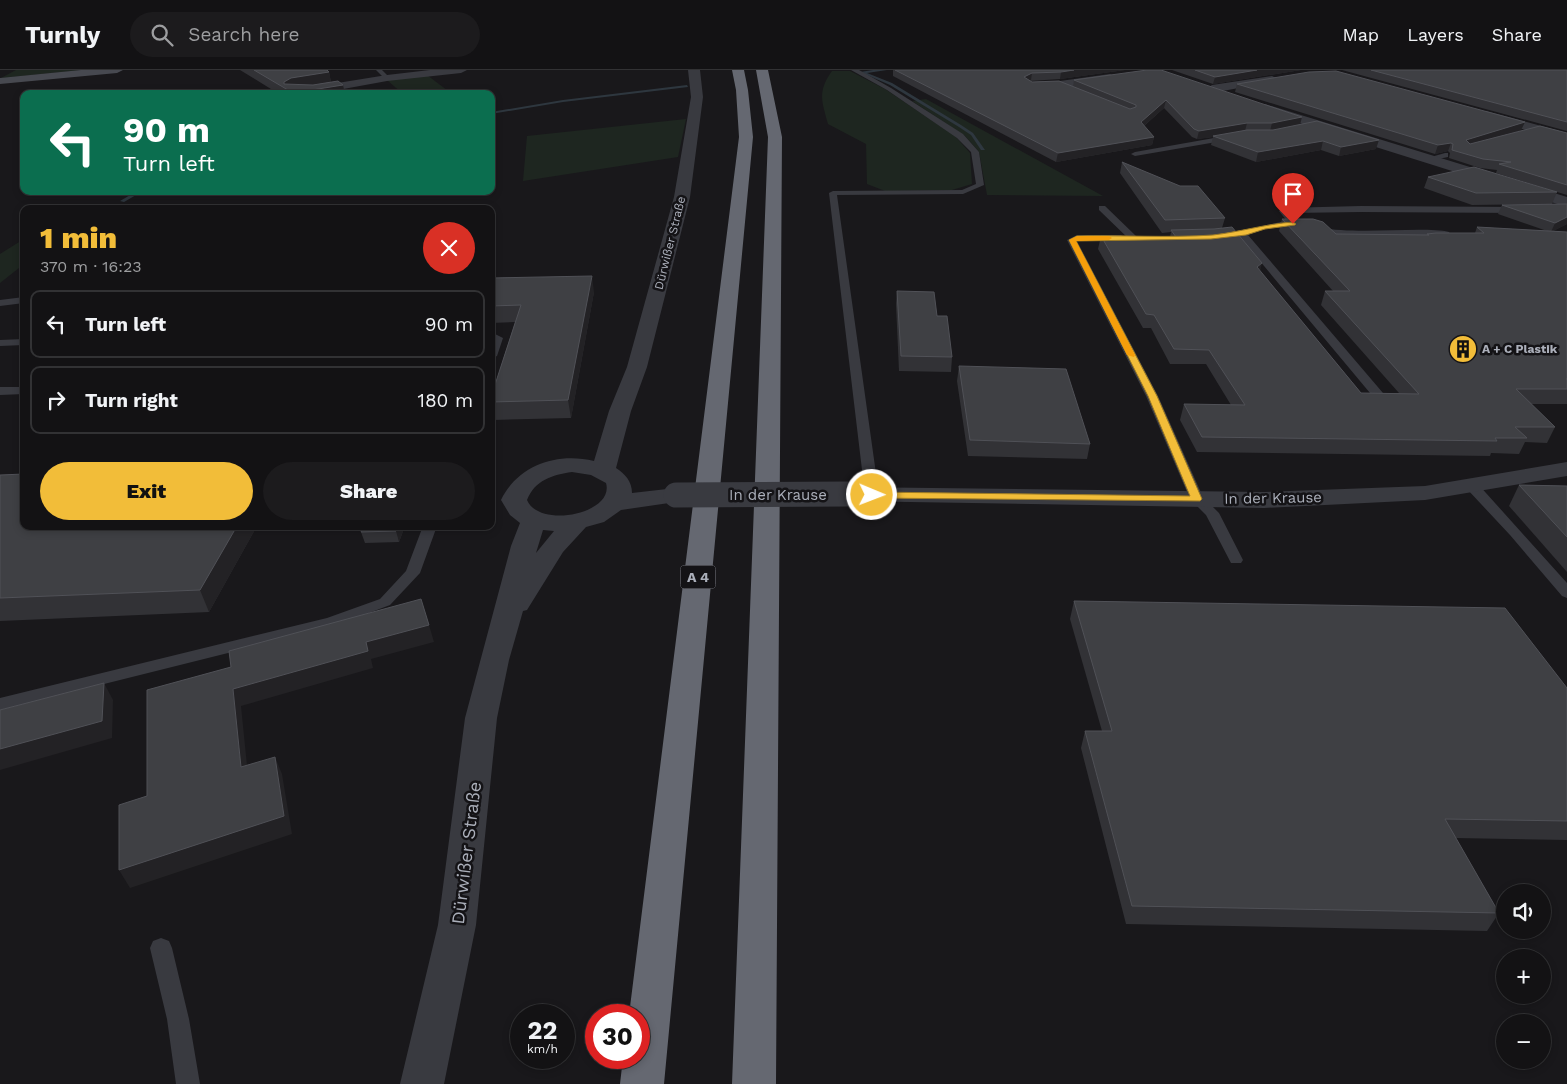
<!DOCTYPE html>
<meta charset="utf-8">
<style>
:root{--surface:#131214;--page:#1c1b1d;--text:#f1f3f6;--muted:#9d9ea0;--line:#323234;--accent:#f2bd39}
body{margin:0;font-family:"Work Sans",sans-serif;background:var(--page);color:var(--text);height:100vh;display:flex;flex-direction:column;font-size:19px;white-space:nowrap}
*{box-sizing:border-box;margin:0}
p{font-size:16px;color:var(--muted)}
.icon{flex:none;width:28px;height:28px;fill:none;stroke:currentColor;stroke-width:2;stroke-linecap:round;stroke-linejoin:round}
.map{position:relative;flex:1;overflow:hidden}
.drawer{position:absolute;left:20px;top:135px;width:475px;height:325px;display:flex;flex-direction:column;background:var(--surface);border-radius:10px;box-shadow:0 2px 8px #0003,0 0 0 1px var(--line)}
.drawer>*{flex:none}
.top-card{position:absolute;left:20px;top:20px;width:475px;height:105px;border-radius:10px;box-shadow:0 2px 8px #0003,0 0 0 1px var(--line);background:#0b6e4f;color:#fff;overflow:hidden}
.controls{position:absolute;left:1496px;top:814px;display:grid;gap:10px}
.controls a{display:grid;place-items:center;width:55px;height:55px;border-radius:50%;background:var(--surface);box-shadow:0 2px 8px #0003,0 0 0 1px var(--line);font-size:25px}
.speed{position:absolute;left:510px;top:934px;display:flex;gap:10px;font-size:25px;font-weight:700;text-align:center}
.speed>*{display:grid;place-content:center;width:65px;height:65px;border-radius:50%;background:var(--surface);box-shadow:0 2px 8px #0003,0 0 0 1px var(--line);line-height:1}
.speed small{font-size:12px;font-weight:400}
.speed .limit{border:8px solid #d22;background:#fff;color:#111}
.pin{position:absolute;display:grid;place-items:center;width:42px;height:42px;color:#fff;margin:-51px -21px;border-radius:50% 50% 50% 0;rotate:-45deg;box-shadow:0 0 5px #0007}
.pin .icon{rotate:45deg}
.me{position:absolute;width:55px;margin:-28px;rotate:91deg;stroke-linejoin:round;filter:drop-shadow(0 0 4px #0008)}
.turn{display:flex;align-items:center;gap:18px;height:105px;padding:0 20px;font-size:22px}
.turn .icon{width:65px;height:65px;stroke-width:2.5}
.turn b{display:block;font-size:35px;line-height:42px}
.round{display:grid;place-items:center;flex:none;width:52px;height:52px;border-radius:26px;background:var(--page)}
.headline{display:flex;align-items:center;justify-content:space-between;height:85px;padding:0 20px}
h1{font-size:30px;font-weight:800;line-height:38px;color:var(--accent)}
.primary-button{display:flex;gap:10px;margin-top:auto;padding:10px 20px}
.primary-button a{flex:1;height:58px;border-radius:30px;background:var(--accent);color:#111;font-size:20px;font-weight:800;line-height:58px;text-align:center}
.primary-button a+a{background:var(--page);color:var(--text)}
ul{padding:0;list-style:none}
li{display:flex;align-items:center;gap:15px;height:68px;margin:0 10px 8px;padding:0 10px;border:2px solid var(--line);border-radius:10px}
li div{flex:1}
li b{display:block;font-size:19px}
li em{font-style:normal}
header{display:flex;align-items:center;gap:30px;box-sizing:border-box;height:70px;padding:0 25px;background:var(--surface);border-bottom:1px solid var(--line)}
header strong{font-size:24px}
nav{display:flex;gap:28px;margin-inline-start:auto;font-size:18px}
.search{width:350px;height:45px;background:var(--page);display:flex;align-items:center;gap:12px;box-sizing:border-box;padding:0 18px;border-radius:28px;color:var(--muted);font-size:19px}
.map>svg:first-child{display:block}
.green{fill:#1e2620}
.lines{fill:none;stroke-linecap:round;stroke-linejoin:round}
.stream{fill:#2e373f;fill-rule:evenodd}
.lane{fill:#393a40;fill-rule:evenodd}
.street{fill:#393a40;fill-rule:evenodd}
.secondary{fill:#474950;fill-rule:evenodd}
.highway{fill:#656871;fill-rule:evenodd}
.street-bridge{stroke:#393a40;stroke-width:25}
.wall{fill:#323236}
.shaded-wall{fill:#232225}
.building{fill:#3f4044;stroke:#505157}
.route{fill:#f2bd39;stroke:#9d7b25}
.slow{fill:#f59e0b}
.labels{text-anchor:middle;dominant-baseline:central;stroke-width:5;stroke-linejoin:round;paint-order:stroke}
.far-street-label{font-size:12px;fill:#abafba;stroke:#141316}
.far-poi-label{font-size:12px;font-weight:bold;fill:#abafba;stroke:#141316;text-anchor:start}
.shield{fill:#141316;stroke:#7e8089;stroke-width:1}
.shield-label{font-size:14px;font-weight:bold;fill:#abafba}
.street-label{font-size:15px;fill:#abafba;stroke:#141316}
.near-street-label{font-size:18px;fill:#abafba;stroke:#141316}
</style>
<header>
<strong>Turnly</strong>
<div class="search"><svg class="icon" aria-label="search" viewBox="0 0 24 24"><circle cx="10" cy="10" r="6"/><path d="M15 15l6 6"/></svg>Search here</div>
<nav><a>Map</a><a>Layers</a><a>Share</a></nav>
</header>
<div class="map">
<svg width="1567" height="1014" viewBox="0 0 1567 1014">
<rect width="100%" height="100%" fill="#19181b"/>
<!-- green -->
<g class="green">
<polygon points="16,0 83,0 1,8"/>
<path d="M 832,1 L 850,1 L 885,19 L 955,66 L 970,83 L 972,114 L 952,120 L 885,121 L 867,114 L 866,74 L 828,54 C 822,31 817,22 832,1 Z"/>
<polygon points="427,5 452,24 403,24 387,10"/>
<polygon points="926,29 1103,126 987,125 979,82 965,66 912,31"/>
<polygon points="686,49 678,87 523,111 527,66"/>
<polygon points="24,169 24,194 0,213 0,184"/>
</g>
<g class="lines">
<!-- stream -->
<g class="stream">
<polygon points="873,0 887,0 867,3 892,13 961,55 973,63 985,80 981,80 971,65 959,57 890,15 860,2"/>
<polygon points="687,15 688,17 563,32 491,44 491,42 563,30"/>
<polygon points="137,121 143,121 124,132 120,131"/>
</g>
<!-- lane -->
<g class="lane">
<polygon points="376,0 382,0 390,8 385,9"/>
<polygon points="851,0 859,0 891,18 963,64 979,82 984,115 963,124 837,125 879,425 872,429 865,425 829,123 833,121 962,120 976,114 971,82 957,68 887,20"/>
<polygon points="1231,65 1234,65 1234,69 1135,86 1131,84 1135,82"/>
<polygon points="1445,83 1448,83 1448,87 1428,91 1424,89"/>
<polygon points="1099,136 1105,136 1136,166 1136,170 1130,170 1099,140"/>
<path d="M 1361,136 L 1521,137 L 1525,140 L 1521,143 L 1361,142 L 1290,143 C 1314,173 1412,154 1449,162 L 1450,164 L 1446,167 L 1336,166 L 1293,156 L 1265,159 L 1248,165 L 1383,323 L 1385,326 L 1379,330 L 1375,329 L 1239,166 L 1219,169 L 1215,166 C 1222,160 1237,162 1246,160 C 1260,157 1273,153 1287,151 L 1279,141 L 1283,138 Z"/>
<polygon points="1077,165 1121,165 1126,168 1121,171 1077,171 1158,326 1203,427 1219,443 1243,490 1241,493 1231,493 1206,445 1190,429 1146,326 1067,170"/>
<polygon points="24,227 24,233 0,236 0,230"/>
<polygon points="491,262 503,268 497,286 491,289"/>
<polygon points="24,269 24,275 0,276 0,270"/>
<polygon points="0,317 24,317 24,324 0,325"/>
<polygon points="1472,412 1477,413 1567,513 1567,528 1562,526 1510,465 1467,419 1465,416 1467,413"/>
<polygon points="423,456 437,456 420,503 390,535 332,557 0,640 0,628 327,548 380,529 406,501"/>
<polygon points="161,868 169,871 172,878 189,949 200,1014 176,1014 167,949 150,878 153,871"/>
</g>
<!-- street -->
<g class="street">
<polygon points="430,0 467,0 461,3 387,11 316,24 288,24 294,20 387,5"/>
<path d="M 688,0 L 700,0 L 703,27 L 690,127 L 647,297 L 631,341 L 616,398 C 625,404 632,411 632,423 L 676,418 L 685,420 L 688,425 L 685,430 L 676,432 L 621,440 L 604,452 L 586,457 L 563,482 L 527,540 L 523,541 L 509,590 L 497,648 L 476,855 L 444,1014 L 400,1014 L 438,855 L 465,648 L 511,476 L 520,453 L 510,445 L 501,430 C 518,395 557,382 594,391 L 609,341 L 627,297 L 674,127 L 691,27 ZM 572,402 L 591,405 L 606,413 C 615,444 539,459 527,430 C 535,410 552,405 572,402 ZM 543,460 L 554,461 L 536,483 Z"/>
<path d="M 1110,4 L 1116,7 L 1114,9 C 1100,13 1034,24 1025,15 L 1031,12 L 1060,11 Z"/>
<polygon points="1272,6 1278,9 1276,11 1212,23 1206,19 1212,15"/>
<polygon points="1265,34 1567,127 1567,137 1261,41 1259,38"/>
<polygon points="1486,41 1567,63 1567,71 1482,48 1480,45 1482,42"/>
<polygon points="1567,392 1567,406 1425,430 1264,438 848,431 839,429 836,424 839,419 848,417 1264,422 1425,416"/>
</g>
<!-- secondary -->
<polygon class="secondary" points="81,0 123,0 117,3 0,14 0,8"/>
<!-- highway -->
<g class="highway">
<polygon points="732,0 744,0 748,20 753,67 664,1014 620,1014 623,988 639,988 639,945 629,945 739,67 736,20"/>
<polygon points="756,0 768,0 782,67 776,1014 732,1014 768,67"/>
</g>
<!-- street-bridge -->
<polyline class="street-bridge" points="676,425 848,424"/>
</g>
<!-- wall -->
<g class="wall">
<polygon points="240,0 327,0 329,2 331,12 345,24 279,24"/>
<polygon points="893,0 1125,0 1060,9 1030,11 1032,12 1073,17 1074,10 1300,54 1376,79 1339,86 1321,80 1256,92 1211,75 1213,67 1197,69 1192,67 1164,38 1144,56 1154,67 1152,75 1056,92 893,6"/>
<polygon points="1172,0 1301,0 1213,14"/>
<polygon points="1342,0 1567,0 1567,61"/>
<polygon points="1237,14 1525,52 1521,60 1505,65 1567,63 1567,125 1496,103 1497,100 1480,98 1449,88 1450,83 1448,81 1435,84 1235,22"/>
<polygon points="1122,92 1225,148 1222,158 1260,201 1361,323 1399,323 1321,235 1325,221 1333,221 1279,161 1282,149 1336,164 1427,165 1427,164 1475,163 1477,157 1547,161 1498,144 1502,135 1567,134 1567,154 1553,161 1567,162 1567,334 1531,334 1555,357 1547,373 1525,372 1519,384 1491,383 1490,386 1197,382 1180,350 1184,334 1231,335 1206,294 1170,294 1151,258 1143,258 1098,179 1101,166 1170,167 1171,162 1162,163 1120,103"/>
<polygon points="1428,107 1557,122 1552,134 1472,135 1424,118"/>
<polygon points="491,208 594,222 571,348 493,350 491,340 491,327 515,252 491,253"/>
<polygon points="897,221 937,246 952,287 951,302 899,301 896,234"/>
<polygon points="959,296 1090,374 1087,389 968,386 957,311"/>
<polygon points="0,405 24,456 257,456 209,542 0,551"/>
<polygon points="1519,415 1567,416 1567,502 1509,436"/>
<polygon points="405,456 399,472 365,473 361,462"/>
<polygon points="1074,531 1567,618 1567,770 1455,768 1499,843 1487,861 1126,854 1081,678 1085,661 1102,661 1070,549"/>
</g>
<!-- shaded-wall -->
<g class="shaded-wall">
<polygon points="1074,0 1125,0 1060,9 1061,2"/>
<polygon points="1257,0 1301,0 1213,14 1215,7"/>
<polygon points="329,2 331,12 294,18 284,14 284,12 291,8"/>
<polygon points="1032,3 1031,10 1023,14 1024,7"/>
<polygon points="343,15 345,24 293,24 293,23"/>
<polygon points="1166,30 1164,38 1139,60 1141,52"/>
<polygon points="1302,47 1300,55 1270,61 1272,53"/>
<polygon points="1525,52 1521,60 1462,78 1466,70"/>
<polygon points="1247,53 1245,61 1213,66 1213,67 1197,69 1199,61"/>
<polygon points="1154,67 1152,75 1056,92 1058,83"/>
<polygon points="1379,70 1376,79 1339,86 1341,77"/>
<polygon points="1323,71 1321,80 1256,92 1258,82"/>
<polygon points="1451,73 1448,81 1435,84 1438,75"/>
<polygon points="1567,147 1567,154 1551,162 1555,153"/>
<polygon points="1262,193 1259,206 1257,197"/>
<polygon points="592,206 594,222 571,348 568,330"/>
<polygon points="237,456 257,456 209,542 200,520"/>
<polygon points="398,456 405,456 399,472 396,461"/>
<polygon points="429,555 434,572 371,589 373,598 241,636 249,715 241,697 233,619 366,572"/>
<polygon points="104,613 113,630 112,668 0,700 0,679"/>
<polygon points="275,687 282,704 292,764 130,818 119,800"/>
</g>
<!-- building -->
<g class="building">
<polygon points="254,0 327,0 329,2 291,8 284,12 284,14 313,15 338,11 343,15 293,23"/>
<polygon points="895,0 1074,0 1061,2 1032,3 1024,7 1032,12 1059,11 1130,39 1136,37 1136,35 1074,10 1147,0 1161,0 1302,47 1272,53 1247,53 1199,61 1194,59 1166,30 1141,52 1154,67 1058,83"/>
<polygon points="1195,0 1257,0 1215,7"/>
<polygon points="1371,0 1567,0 1567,52"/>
<polygon points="1336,1 1525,52 1466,70 1470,74 1540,56 1567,63 1567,115 1499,94 1511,92 1483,89 1452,80 1453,74 1451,73 1438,75 1237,14 1309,2"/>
<polygon points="1317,51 1379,70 1341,77 1323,71 1258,82 1213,66 1247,60 1273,60"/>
<polygon points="1122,92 1180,116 1198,116 1225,148 1165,150"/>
<polygon points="1474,97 1557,122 1476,123 1428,107"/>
<polygon points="1567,134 1567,147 1555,153 1502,135"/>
<polygon points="1282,149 1313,149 1323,152 1336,164 1429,165 1427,164 1436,163 1484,163 1477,157 1567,162 1567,309 1566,309 1567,309 1567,319 1516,319 1555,357 1515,357 1527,368 1495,368 1497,371 1202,367 1184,334 1245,335 1209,280 1174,279 1154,245 1146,244 1101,166 1176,167 1171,160 1214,159 1232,157 1262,193 1257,197 1361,323 1419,324 1325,221 1350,221"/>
<polygon points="592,206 568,330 491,332 491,327 521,235 491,236 491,208"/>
<polygon points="897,221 934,222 937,246 947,246 952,287 901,286"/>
<polygon points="959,296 1066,299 1090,374 970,370"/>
<polygon points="24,404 24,456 237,456 200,520 0,528 0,405"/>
<polygon points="1519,415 1567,416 1567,467"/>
<polygon points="364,456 398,456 396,461 361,462"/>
<polygon points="421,529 429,555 366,572 368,581 233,619 241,697 275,687 284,746 119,800 119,735 147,726 147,620 231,597 229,581"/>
<polygon points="1074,531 1505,538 1567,618 1567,751 1445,749 1499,843 1132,836 1085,661 1112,661"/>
<polygon points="104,613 102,651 0,679 0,640"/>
</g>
<!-- route -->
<path class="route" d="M 1293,152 L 1296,154 L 1295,155 L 1265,159 L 1246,165 L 1211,169 L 1076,171 L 1157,326 L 1202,429 L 1200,431 L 872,428 L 867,425 L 872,422 L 1190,426 L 1148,326 L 1069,170 L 1077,166 C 1122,165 1168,168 1213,165 C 1240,162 1265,154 1293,152 Z"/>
<!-- slow -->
<polygon class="slow" points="1077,166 1109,166 1112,168 1109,170 1076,171 1135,285 1134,287 1127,285 1069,170"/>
<!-- icons -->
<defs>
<symbol id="building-disc" viewBox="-11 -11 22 22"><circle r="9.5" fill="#f2bd39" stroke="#141316"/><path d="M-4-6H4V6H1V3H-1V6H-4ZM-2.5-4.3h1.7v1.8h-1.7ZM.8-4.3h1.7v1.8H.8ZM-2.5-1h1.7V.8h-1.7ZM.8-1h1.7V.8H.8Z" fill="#111"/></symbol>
</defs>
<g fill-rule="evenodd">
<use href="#building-disc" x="1447" y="263" width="32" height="32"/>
</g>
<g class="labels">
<!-- far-street labels -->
<g class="far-street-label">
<text transform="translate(670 173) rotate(-76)">Dürwißer Straße</text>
</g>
<!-- far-poi labels -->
<g class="far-poi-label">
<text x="1482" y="279">A + C Plastik</text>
</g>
<!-- shield labels -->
<rect class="shield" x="680.5" y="495.5" width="35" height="23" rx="4"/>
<g class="shield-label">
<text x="698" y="507">A 4</text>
</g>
<!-- street labels -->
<g class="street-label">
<text x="778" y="425">In der Krause</text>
<text transform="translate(1273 428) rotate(-1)">In der Krause</text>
</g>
<!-- near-street labels -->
<g class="near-street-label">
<text transform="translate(466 783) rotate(-83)">Dürwißer Straße</text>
</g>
</g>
</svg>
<div class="controls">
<a><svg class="icon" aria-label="sound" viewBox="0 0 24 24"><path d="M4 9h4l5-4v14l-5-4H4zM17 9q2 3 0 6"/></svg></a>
<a>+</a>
<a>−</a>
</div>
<div class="speed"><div>22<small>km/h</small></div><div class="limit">30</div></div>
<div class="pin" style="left:1293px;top:154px;background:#d93025"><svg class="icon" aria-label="arrive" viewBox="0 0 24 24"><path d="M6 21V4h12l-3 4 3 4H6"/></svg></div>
<svg class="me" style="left:872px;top:425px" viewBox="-20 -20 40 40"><circle r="17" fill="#f2bd39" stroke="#fff" stroke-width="3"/><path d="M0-11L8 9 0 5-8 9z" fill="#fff"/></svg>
<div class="top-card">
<div class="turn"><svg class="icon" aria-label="left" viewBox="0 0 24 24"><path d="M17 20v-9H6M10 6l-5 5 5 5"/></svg><div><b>90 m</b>Turn left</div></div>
</div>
<section class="drawer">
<div class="headline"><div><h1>1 min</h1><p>370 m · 16:23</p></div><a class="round" style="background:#d93025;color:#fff"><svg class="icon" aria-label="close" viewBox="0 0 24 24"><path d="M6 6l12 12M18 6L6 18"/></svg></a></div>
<ul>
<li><svg class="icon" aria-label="left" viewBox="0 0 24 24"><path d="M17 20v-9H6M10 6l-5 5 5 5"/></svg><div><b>Turn left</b></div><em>90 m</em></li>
<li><svg class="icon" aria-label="right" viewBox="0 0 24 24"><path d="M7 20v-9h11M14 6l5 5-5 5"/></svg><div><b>Turn right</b></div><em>180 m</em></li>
</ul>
<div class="primary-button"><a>Exit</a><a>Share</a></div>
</section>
</div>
